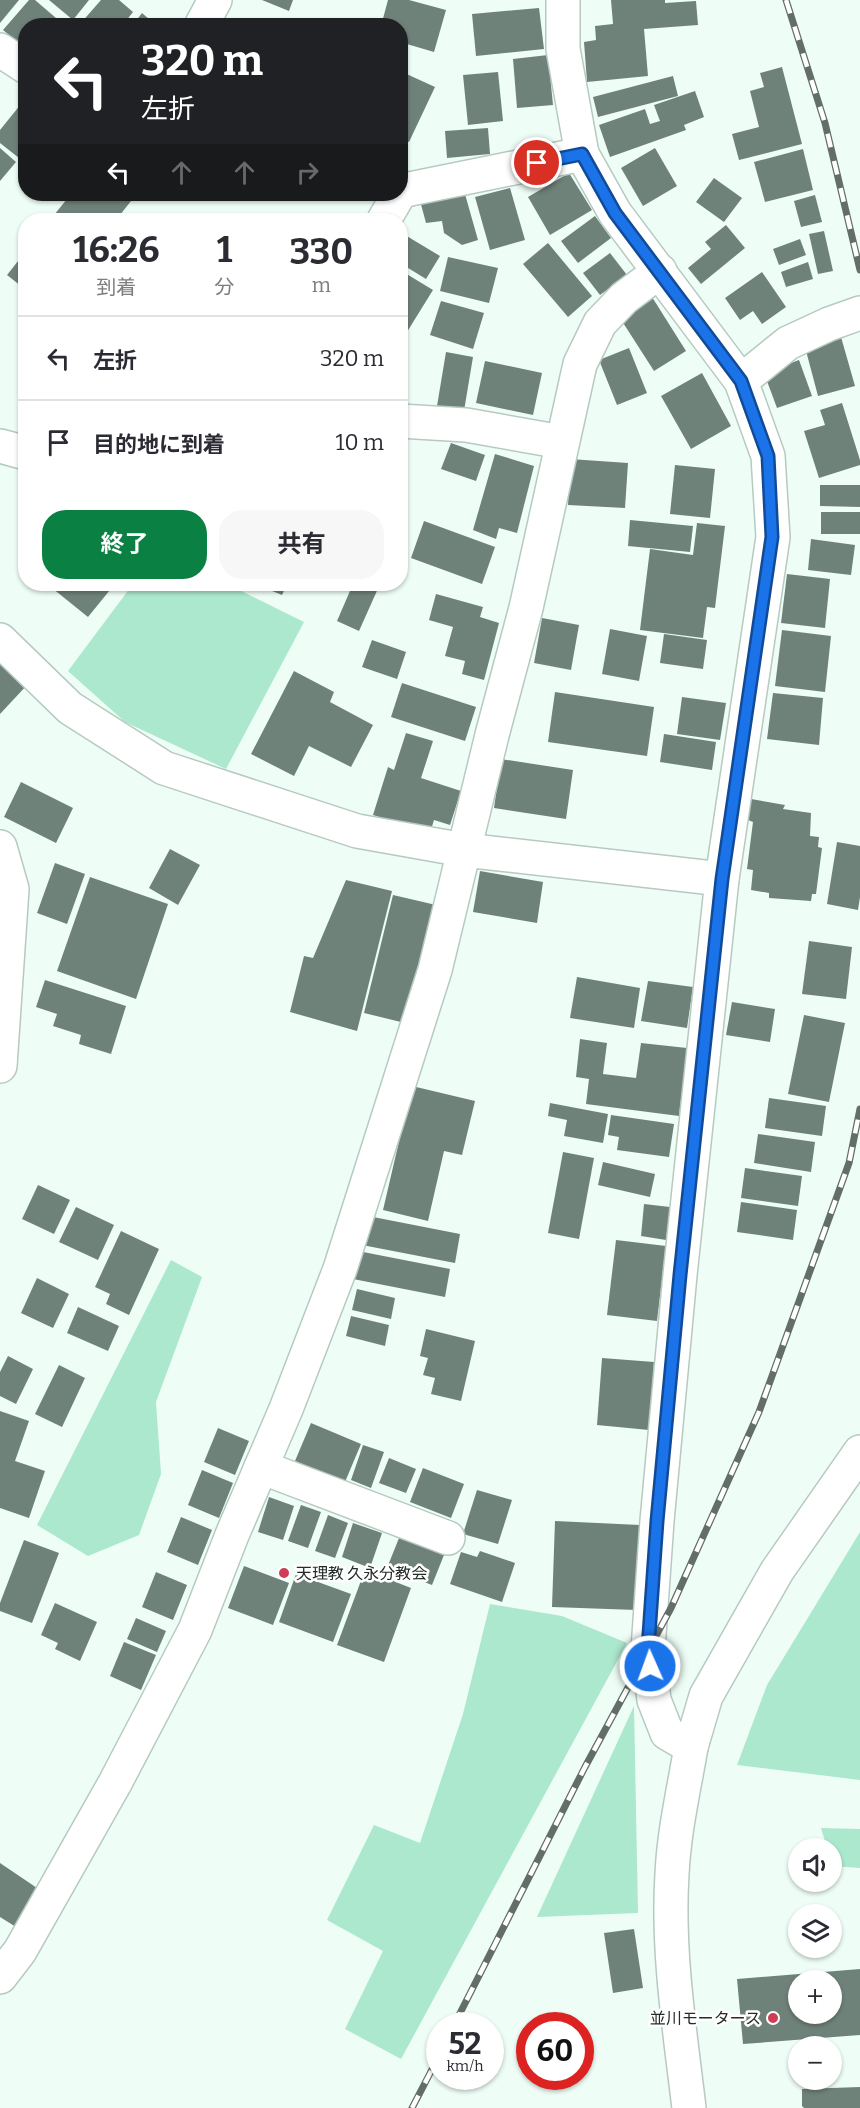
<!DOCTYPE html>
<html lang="ja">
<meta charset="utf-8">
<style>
:root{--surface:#fff;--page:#f7f7f7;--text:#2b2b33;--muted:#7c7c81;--line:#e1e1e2;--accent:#0b8043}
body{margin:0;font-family:Bitter,"Noto Sans JP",serif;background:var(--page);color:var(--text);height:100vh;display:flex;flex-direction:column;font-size:22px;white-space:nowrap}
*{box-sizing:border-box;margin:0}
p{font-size:20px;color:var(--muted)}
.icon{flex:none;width:33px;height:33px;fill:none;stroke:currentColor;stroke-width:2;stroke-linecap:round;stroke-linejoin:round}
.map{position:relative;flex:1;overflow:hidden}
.side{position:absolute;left:18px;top:213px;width:390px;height:378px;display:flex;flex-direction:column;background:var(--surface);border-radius:24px;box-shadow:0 2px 4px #0004}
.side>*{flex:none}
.banner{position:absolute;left:18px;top:18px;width:390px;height:183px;border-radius:24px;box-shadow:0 2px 4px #0004;background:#202124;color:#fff;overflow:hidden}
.fabs{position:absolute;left:788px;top:1838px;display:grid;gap:12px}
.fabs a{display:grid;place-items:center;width:54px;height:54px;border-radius:50%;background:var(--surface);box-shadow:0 2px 4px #0004;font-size:30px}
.speed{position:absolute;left:426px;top:2012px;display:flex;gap:12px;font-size:30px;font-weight:700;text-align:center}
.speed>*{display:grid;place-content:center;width:78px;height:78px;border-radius:50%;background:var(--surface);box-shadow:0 2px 4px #0004;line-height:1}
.speed small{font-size:15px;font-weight:400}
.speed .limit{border:9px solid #d22;background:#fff;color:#111}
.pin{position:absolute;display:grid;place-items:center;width:51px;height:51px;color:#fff;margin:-26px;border:3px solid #fff;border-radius:50%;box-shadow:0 2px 6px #0007}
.me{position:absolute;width:66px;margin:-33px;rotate:358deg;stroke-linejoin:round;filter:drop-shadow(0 0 4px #0008)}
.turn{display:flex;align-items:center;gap:21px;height:126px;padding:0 24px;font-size:27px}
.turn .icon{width:78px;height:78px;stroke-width:2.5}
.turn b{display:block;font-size:42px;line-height:51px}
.lanes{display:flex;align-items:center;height:57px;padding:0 24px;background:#0003;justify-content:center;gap:30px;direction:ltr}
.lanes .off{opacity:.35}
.eta{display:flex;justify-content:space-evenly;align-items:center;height:102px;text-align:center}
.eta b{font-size:36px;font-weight:700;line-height:42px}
.button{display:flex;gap:12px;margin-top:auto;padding:12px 24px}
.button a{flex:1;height:69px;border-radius:24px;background:var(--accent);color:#fff;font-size:24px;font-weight:700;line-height:69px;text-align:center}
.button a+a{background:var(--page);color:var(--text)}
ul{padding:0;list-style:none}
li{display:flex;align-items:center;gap:18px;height:84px;padding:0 24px;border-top:2px solid var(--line)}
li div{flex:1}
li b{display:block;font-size:22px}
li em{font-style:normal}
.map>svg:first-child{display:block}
.green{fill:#abe8cd}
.building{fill:#6f8279;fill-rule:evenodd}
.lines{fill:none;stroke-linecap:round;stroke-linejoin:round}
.minor-casing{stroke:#b6cac1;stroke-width:36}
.tertiary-casing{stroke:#b6cac1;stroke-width:36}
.primary-casing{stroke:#b6cac1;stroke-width:36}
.minor{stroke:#fff;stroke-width:33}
.tertiary{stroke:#fff;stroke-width:33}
.primary{stroke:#fff;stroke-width:33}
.rail-casing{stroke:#636e68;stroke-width:7}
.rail{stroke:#fff;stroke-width:4.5;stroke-dasharray:14;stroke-linecap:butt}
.route-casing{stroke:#114b97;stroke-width:15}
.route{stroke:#1a73e8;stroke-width:10}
.poi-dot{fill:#ce3e56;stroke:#fff;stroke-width:2}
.labels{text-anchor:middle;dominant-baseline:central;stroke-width:5;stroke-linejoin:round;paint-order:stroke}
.poi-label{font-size:16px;fill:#242c28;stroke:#fff;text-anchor:start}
</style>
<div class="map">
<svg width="860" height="2108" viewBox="0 0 860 2108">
<rect width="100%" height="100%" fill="#eefef6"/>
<!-- green -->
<g class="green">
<polygon points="133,584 227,584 304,622 226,769 125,722 68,671"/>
<polygon points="171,1260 202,1277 156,1402 161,1474 139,1535 88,1556 37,1525"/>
<polygon points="860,1532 860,1780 737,1765 767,1685"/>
<polygon points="490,1604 562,1616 627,1643 401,2059 345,2029 383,1951 327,1920 374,1825 420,1843 463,1714"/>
<polygon points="634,1706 638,1913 537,1917"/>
<polygon points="821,1828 860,1829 860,1868 832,1866 831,1848 827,1848"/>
</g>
<!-- building -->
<g class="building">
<polygon points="0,0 19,0 0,23"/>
<polygon points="29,0 35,0 56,18 50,26 26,26 26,49 3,30"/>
<polygon points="49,0 89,0 73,20"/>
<polygon points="101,0 119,0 133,12 122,26 81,26 80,24"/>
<polygon points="262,0 293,0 289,11"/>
<polygon points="388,0 409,0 446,10 434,52 400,42 400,26 381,26"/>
<polygon points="611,0 665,0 665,3 696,1 698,25 644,29 648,76 587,82 584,42 596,40 595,26 613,24"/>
<polygon points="539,8 544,49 476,56 472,14"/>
<polygon points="142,13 157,26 132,26"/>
<polygon points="548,55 553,105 517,108 513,59"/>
<polygon points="782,67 802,144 739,160 732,134 759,127 750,91 764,87 760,73"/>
<polygon points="400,71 435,87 409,142 400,138"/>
<polygon points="498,72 503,121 468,125 463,75"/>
<polygon points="673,76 678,96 598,117 593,97"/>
<polygon points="695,91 704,117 684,125 686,130 610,157 599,125 645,109 650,124 660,121 654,105"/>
<polygon points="21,104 26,108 26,150 19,158 0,143 0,130"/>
<polygon points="488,128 490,154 447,158 445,131"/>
<polygon points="0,148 16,162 0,181"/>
<polygon points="655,148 677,186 643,206 621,168"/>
<polygon points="803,149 813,190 765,202 754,162"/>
<polygon points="569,173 592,210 550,235 528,197"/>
<polygon points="714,178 742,198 724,222 696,202"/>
<polygon points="463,187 478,240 462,245 444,233 442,221 426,223 419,197"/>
<polygon points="510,188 525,240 490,250 475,197"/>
<polygon points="71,194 121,194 131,201 116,220 50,220"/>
<polygon points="815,195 822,222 801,227 794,201"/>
<polygon points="595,216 611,238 578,263 561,241"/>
<polygon points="726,225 745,248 701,284 688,268 711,249 705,242"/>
<polygon points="824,231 833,271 818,274 809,234"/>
<polygon points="400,232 440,256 426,279 400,263"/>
<polygon points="800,239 806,255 779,265 773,249"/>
<polygon points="548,243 592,296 568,317 523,264"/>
<polygon points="26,251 26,290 7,275"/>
<polygon points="610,253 627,275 600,295 583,273"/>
<polygon points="448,257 498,268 489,303 440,291"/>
<polygon points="808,262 813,279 786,287 781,272"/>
<polygon points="400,270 433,290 402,340 400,339"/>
<polygon points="762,272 786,307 762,324 753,311 740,320 725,298"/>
<polygon points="652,297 686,351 654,371 620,318"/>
<polygon points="441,301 484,313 473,349 430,335"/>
<polygon points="841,337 855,386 818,396 805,347"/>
<polygon points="629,348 647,393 617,405 599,360"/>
<polygon points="446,352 473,357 463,417 436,412"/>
<polygon points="799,360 812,396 777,408 764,373"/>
<polygon points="485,361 542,373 533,415 476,403"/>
<polygon points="702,373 731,426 691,449 661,396"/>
<polygon points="842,403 860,460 860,465 819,478 804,431 825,425 820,410"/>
<polygon points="451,443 485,455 476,481 441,469"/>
<polygon points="495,454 534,466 517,533 499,528 496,539 473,530"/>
<polygon points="570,459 628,463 625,508 568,505"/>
<polygon points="675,465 715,469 710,518 670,514"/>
<polygon points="820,485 860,485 860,507 820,506"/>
<rect x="821" y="512" width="39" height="22"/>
<polygon points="630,520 693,526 690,552 628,546"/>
<polygon points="424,521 495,547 482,584 411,558"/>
<polygon points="697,523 725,526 715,608 707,607 703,638 640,630 650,549 693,555"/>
<polygon points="811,539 855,545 851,575 808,570"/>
<polygon points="787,574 830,579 825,628 781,623"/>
<polygon points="47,584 112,584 114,585 88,617"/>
<polygon points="255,584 287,584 282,595"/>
<polygon points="353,584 380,584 359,631 337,621"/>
<polygon points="436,594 483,607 480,617 499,623 484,680 462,674 465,661 445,656 453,627 429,620"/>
<polygon points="542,618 579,625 571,670 534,663"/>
<polygon points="610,629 647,636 639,681 602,674"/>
<polygon points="782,630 831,636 825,692 775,686"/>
<polygon points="664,634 707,640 703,669 660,663"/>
<polygon points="372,640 406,652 397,679 362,667"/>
<polygon points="0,657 28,684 0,714"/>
<polygon points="294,671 334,692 330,702 373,725 351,767 309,746 294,776 251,754"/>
<polygon points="402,683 476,707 465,741 391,717"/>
<polygon points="555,692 654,707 647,756 548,742"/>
<polygon points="773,693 823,698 819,745 767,739"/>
<polygon points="682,697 726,703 720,740 677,734"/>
<polygon points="406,733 433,741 421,778 461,791 450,825 434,820 430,833 373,815 388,767 394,770"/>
<polygon points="664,734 716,742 712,770 660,762"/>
<polygon points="501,759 573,770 566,819 494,808"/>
<polygon points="21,782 73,808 56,843 4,817"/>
<polygon points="751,799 785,805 783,809 811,813 810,836 819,837 818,847 822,848 816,894 812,894 811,901 769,898 769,893 751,890 753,870 747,869 753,822 748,820"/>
<polygon points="837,842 860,846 860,897 858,910 827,904"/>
<polygon points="170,849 200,865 178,905 149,888"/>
<polygon points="55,863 85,874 67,924 37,913"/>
<polygon points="480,871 543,882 537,923 473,912"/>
<polygon points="90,877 168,904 136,999 57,971"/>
<polygon points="346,880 392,891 357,1031 290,1012 304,956 313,958"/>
<polygon points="393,895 436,905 405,1023 364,1013"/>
<polygon points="809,941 852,947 846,999 802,994"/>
<polygon points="577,977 640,988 634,1028 570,1018"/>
<polygon points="45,980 126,1006 111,1054 79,1044 81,1035 53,1026 57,1014 36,1007"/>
<polygon points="648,981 693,987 687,1028 641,1021"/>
<polygon points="732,1002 775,1009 770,1042 726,1035"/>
<polygon points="804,1015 845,1023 829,1102 788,1094"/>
<polygon points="580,1039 607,1043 603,1074 636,1078 641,1043 687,1048 679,1116 586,1104 589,1079 576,1077"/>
<polygon points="412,1086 475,1101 462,1155 444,1151 428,1221 383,1210"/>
<polygon points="769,1098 826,1106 822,1136 765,1128"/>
<polygon points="550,1103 608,1114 603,1143 564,1136 567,1120 548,1116"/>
<polygon points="611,1115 674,1124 669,1157 617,1150 619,1137 608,1135"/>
<polygon points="758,1134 815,1142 811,1172 754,1163"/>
<polygon points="563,1152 594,1158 579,1239 548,1233"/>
<polygon points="603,1162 655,1174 650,1197 598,1185"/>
<polygon points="745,1168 802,1176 798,1206 741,1198"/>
<polygon points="38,1185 70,1200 54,1234 22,1219"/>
<polygon points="741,1202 797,1210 793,1240 737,1232"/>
<polygon points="644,1204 670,1207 666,1240 641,1236"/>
<polygon points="76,1207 114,1225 98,1260 59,1242"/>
<polygon points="368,1216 460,1234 455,1263 362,1245"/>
<polygon points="121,1231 159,1249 129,1315 106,1304 110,1294 95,1287"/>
<polygon points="616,1240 666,1246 657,1321 607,1315"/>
<polygon points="358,1251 450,1269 445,1297 353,1279"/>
<polygon points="37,1278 69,1294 53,1328 21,1313"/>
<polygon points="357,1289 395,1298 391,1319 352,1310"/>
<polygon points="78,1307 119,1326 108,1351 67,1333"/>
<polygon points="351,1316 389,1325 385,1346 346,1336"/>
<polygon points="426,1329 475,1341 461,1401 431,1394 435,1378 423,1375 428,1358 420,1356"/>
<polygon points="8,1356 33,1369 16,1404 0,1396 0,1372"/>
<polygon points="602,1358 654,1362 649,1430 597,1425"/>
<polygon points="59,1365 85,1378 62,1427 35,1414"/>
<polygon points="0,1411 29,1421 15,1461 45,1471 29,1518 0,1508"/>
<polygon points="311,1423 361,1444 345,1482 295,1461"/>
<polygon points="218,1428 249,1441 235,1475 204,1462"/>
<polygon points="363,1445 384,1452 371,1488 351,1480"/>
<polygon points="389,1458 416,1469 406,1493 379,1483"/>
<polygon points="423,1468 464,1484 451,1518 410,1502"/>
<polygon points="202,1470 233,1483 219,1518 188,1505"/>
<polygon points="477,1490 512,1500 498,1544 463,1534"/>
<polygon points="269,1497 294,1506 283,1540 258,1532"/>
<polygon points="301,1505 321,1512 308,1548 288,1541"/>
<polygon points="328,1515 348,1523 335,1558 315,1551"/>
<polygon points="181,1517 212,1530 198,1565 167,1552"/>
<polygon points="555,1521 640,1525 636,1610 552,1607"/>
<polygon points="353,1523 382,1533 370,1568 342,1557"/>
<polygon points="399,1538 444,1555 432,1585 387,1568"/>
<polygon points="24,1540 59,1553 32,1623 0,1611 0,1603"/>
<polygon points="480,1551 515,1563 502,1602 450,1584 461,1552 477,1557"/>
<polygon points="244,1566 289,1583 273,1625 228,1608"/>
<polygon points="365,1570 411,1588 384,1662 337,1645"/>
<polygon points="156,1572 187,1585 173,1620 142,1607"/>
<polygon points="296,1574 351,1594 333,1642 279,1622"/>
<polygon points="55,1603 97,1622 80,1661 55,1649 58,1643 41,1635"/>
<polygon points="136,1618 166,1631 157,1652 127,1639"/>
<polygon points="124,1642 156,1655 141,1690 110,1676"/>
<polygon points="0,1863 40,1890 16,1927 0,1917"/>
<polygon points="634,1929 643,1988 613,1993 604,1933"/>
<path d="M 860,1969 L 860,2035 L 743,2044 L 737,1979 ZM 798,1980 L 831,1980 L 831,2013 L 798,2013 Z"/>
<polygon points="860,2087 860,2108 804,2108 802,2106 802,2089"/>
</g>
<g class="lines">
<defs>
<g id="minor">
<polyline points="201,26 215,0"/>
<polyline points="0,50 26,67"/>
<polyline points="400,191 582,154"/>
<polyline points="384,220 399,194"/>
<polyline points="741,381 788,343 829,324 860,313"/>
<polyline points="400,421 466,425 562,442"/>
<polyline points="0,446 26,453"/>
<polyline points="0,640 70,708 164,768 357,831 464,850 722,879"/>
<polyline points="0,847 12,889 0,1066"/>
<polyline points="261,1467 448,1538"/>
<polyline points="0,1977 20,1951 115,1783 195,1630 232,1535 286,1409 340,1269 435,970 492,735 526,608 580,364 600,323 624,298 660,271"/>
</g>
<polyline id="tertiary" points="691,1747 706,1696 777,1571 860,1452"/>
<path id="primary" d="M 563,0 L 563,49 L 582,154 L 615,213 L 741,381 L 768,456 L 773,537 L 722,879 L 680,1275 L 657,1521 L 648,1649 L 654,1700 L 667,1733 L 691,1747 C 684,1789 674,1831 672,1874 C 667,1951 680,2032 689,2108"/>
</defs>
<!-- minor casing -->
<use href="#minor" class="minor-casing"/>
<!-- tertiary casing -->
<use href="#tertiary" class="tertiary-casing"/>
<!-- primary casing -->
<use href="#primary" class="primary-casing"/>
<!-- minor -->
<use href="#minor" class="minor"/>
<!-- tertiary -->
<use href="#tertiary" class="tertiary"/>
<!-- primary -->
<use href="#primary" class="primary"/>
<defs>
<g id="rail">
<polyline points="786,0 825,123 860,270"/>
<polyline points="454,2025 585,1767 671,1608 759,1412 849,1163 860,1109"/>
<polyline points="412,2108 440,2054"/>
</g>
</defs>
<!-- rail casing -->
<use href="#rail" class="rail-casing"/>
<!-- rail -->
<use href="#rail" class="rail"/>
</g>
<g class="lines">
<defs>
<polyline id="route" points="537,163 582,154 615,213 741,381 768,456 772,537 722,879 680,1275 657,1521 648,1649 650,1666"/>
</defs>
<!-- route casing -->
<use href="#route" class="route-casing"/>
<!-- route -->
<use href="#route" class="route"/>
</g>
<!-- markers -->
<g class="poi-dot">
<circle cx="284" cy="1573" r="6"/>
<circle cx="773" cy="2018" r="6"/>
</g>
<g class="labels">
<!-- poi labels -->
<g class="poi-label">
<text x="296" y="1573">天理教 久永分教会</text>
<text x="761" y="2018" text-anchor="end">並川モータース</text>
</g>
</g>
</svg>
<div class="fabs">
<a><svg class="icon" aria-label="sound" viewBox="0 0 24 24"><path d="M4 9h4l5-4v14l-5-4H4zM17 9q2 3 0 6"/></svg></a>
<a><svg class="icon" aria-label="layers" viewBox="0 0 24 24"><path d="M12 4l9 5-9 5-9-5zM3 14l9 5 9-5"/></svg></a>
<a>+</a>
<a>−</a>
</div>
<div class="speed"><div>52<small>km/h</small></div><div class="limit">60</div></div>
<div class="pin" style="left:537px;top:163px;background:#d93025"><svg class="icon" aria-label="arrive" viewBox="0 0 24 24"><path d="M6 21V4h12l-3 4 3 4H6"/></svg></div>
<svg class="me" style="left:650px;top:1666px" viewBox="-20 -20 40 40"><circle r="17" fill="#1a73e8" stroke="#fff" stroke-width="3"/><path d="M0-11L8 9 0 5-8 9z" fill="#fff"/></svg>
<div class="banner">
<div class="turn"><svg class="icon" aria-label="left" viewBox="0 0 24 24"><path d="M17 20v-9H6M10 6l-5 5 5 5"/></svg><div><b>320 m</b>左折</div></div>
<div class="lanes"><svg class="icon" aria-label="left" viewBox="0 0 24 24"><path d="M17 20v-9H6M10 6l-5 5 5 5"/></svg><svg class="icon off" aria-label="ahead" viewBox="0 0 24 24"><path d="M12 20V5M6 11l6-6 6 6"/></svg><svg class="icon off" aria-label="ahead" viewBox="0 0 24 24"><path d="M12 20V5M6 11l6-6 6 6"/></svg><svg class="icon off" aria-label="right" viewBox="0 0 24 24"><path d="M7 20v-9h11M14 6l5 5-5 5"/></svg></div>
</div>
<section class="side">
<div class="eta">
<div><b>16:26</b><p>到着</p></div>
<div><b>1</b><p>分</p></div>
<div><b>330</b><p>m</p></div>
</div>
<ul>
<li><svg class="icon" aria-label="left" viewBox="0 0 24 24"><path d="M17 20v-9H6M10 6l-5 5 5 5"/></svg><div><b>左折</b></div><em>320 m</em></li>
<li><svg class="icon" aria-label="arrive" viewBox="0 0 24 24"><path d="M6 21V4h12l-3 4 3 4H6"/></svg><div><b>目的地に到着</b></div><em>10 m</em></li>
</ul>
<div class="button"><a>終了</a><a>共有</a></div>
</section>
</div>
